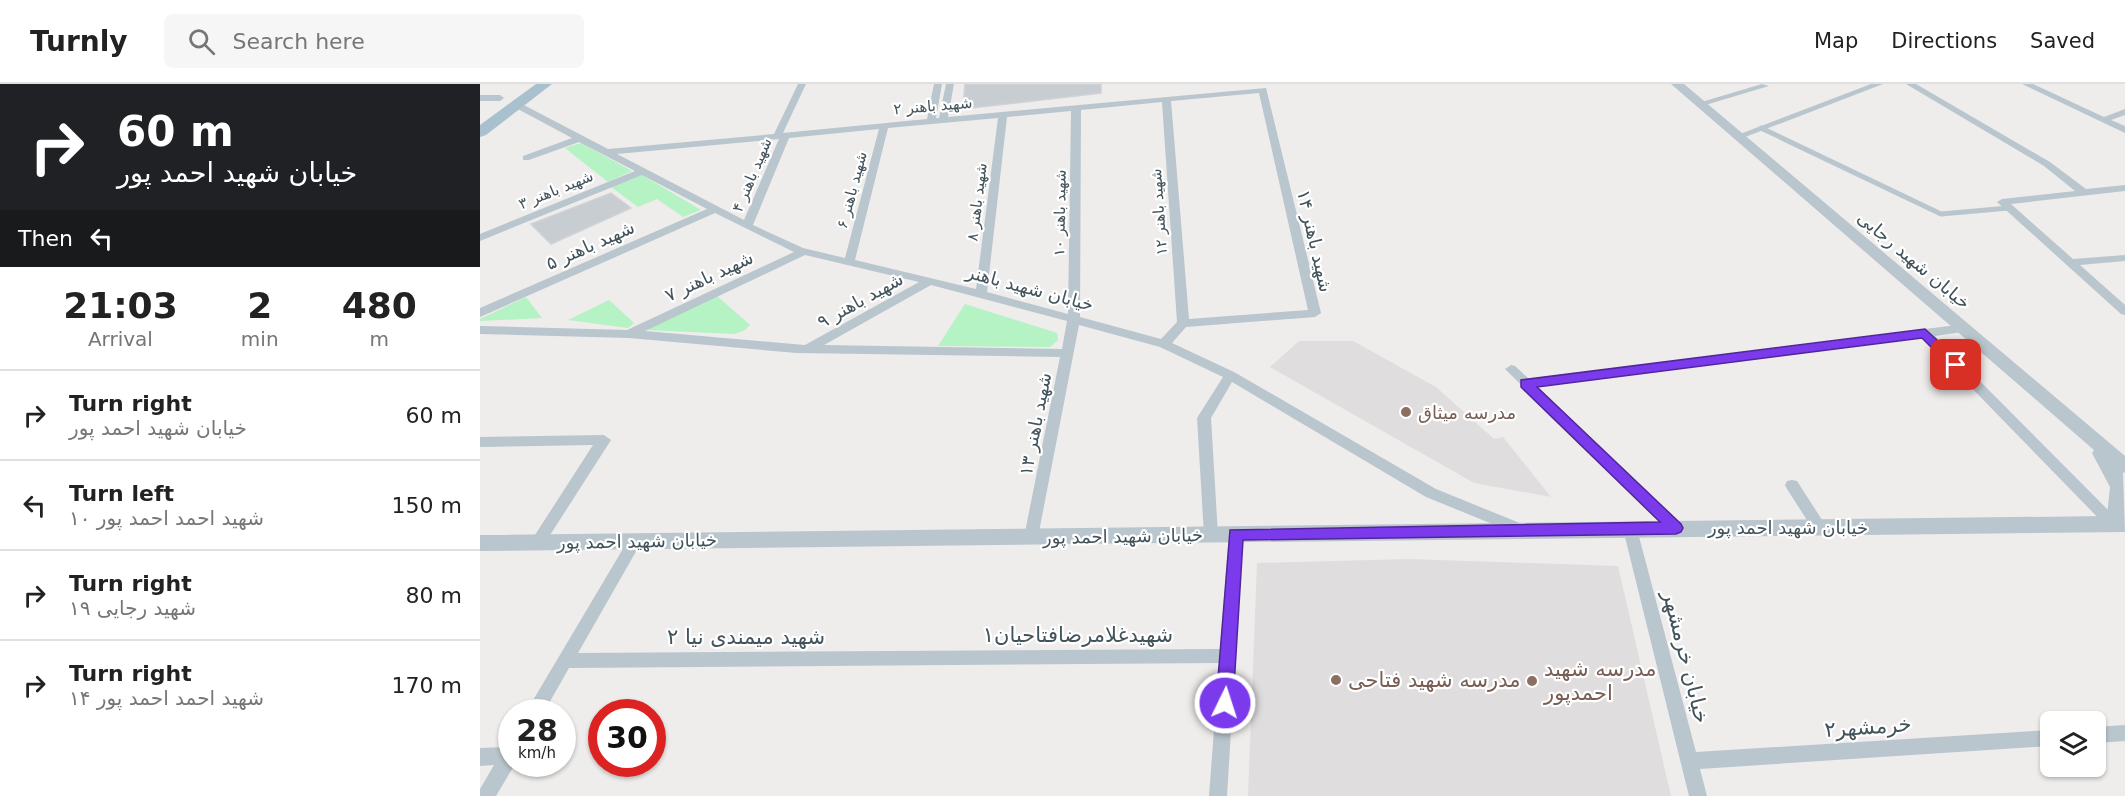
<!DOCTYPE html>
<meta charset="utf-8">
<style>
:root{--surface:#fff;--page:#f6f6f6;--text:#222;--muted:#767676;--line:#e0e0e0}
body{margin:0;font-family:"DejaVu Sans",Cairo,sans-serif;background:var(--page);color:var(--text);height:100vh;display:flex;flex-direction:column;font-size:22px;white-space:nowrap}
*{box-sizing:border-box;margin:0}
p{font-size:20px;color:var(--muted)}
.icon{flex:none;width:33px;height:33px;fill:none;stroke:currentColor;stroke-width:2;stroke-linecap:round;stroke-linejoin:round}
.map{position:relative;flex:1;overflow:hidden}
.panel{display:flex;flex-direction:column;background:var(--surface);width:480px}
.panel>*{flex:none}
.banner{background:#202124;color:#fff;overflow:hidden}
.controls{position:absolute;left:1560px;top:627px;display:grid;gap:12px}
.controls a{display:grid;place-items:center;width:66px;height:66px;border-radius:9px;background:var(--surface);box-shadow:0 2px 4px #0004;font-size:30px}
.speed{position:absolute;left:18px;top:615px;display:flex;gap:12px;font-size:30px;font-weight:700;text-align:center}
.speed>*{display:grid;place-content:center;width:78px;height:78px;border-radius:50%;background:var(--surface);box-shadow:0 2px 4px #0004;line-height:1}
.speed small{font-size:15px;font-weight:400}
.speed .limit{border:9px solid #d22;background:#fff;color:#111}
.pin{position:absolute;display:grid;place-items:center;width:51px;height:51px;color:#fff;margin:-26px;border-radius:12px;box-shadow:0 3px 9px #0006}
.me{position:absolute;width:66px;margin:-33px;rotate:4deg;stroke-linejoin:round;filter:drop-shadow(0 0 4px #0008)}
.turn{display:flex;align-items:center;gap:21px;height:126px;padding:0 18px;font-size:27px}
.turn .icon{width:78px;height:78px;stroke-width:2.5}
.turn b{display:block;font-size:42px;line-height:51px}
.then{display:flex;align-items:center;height:57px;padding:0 18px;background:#0003;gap:12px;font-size:22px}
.eta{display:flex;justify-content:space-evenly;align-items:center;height:102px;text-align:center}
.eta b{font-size:36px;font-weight:700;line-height:42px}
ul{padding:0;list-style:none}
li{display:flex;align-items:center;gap:18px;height:90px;padding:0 18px;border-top:2px solid var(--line)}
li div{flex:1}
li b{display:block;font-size:22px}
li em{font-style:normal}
header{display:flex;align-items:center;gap:36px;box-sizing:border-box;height:84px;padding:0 30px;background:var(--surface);border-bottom:2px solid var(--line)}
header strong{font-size:28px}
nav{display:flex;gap:33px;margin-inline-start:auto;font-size:21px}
.search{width:420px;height:54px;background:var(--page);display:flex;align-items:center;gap:15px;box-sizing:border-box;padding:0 21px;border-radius:9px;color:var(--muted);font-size:22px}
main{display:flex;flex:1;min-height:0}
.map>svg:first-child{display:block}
.education{fill:#e0ddde}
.green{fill:#b5f2c4}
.building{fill:#c8cdd2;stroke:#cfd3d8;stroke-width:1.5}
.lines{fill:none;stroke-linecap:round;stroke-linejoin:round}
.service{stroke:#b9c6cd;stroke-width:5}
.minor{fill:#b9c6cd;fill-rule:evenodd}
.tertiary{fill:#b9c6cd;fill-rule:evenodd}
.primary{fill:#a9c0ce;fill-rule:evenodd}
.route{fill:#7c3aed;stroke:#51269a;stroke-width:1.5}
.education-dot{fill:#8d6e63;stroke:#fff;stroke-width:2}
.labels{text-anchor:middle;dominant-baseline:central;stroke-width:4.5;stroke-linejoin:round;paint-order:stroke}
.far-street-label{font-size:15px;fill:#43535b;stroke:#fff}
.street-label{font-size:18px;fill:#43535b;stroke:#fff}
.education-label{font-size:18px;fill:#785e54;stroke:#fff;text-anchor:start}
.near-street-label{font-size:21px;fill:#43535b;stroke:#fff}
.near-education-label{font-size:21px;fill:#785e54;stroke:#fff;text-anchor:start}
</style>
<header>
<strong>Turnly</strong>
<div class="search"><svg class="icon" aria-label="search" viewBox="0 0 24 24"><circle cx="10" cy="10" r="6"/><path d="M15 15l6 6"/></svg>Search here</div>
<nav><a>Map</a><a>Directions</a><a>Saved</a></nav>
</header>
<main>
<section class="panel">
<div class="banner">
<div class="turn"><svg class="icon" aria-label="right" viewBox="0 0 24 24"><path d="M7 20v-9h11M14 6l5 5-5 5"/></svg><div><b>60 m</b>خیابان شهید احمد پور</div></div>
<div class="then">Then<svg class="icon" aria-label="left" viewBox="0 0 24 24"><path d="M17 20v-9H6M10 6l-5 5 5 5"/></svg></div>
</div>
<div class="eta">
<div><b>21:03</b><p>Arrival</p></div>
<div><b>2</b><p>min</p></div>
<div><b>480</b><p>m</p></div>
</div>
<ul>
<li><svg class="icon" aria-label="right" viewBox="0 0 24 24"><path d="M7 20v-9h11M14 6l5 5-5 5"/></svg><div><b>Turn right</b><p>خیابان شهید احمد پور</p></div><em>60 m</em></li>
<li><svg class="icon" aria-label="left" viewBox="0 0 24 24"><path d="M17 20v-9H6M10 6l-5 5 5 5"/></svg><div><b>Turn left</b><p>شهید احمد احمد پور ۱۰</p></div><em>150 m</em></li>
<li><svg class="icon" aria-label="right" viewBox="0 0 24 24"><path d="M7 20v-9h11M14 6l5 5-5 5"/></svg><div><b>Turn right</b><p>شهید رجایی ۱۹</p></div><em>80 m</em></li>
<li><svg class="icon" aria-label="right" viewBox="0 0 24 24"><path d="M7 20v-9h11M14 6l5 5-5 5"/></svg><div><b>Turn right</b><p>شهید احمد احمد پور ۱۴</p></div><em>170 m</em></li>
</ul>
</section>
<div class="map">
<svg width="1645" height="712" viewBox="0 0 1645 712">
<rect width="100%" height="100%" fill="#efecec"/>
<!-- education -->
<g class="education">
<polygon points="819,257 873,257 956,303 1014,355 1023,353 1071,413 994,399 790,283"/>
<polygon points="928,475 1138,482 1191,712 768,712 777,479"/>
</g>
<!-- green -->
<g class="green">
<polygon points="101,59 152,87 128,98 85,64"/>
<polygon points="162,91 221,126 203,133 177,115 158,123 131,103"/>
<polygon points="237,212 270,241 265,246 255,250 166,246"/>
<polygon points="46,213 62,234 0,237 0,235"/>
<polygon points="129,216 154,239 148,244 88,236"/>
<polygon points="485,220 577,249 578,256 570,263 458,262"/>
</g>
<!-- building -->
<g class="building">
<polygon points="485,0 621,0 621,9 492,24 492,21 483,22"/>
<polygon points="131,109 151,124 71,160 51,140"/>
</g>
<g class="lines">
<!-- service -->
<polyline class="service" points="1281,44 1461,130 1529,124"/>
<!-- minor -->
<g class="minor">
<path d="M 318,0 L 326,0 L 303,49 L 447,35 L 454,0 L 462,0 L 456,34 L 459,34 L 466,0 L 474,0 L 468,33 L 786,4 L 841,229 L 835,233 L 706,243 L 692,259 L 754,288 L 956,405 L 1047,442 L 1049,446 L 1047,450 L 1042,452 L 1037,450 L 946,413 L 752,298 L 731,334 L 738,451 L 736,455 L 731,457 L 726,455 L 724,451 L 717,334 L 743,293 L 680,263 L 599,241 L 558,453 L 556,457 L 551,459 L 546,457 L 544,453 L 580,273 L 317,269 L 149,254 L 0,250 L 0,242 L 147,246 L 314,168 L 235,129 L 0,233 L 0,224 L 227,125 L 162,91 L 0,157 L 0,150 L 155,87 L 99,58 L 49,76 L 43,76 L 43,72 L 92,54 L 34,23 L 34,19 L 40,19 L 128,65 L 294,50 ZM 779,9 L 828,226 L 709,235 L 691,17 ZM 682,18 L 697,238 L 681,255 L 600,233 L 601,26 ZM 591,27 L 588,230 L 507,208 L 527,33 ZM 518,34 L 496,205 L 375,176 L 408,44 ZM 399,45 L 365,174 L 323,164 L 273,141 L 309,54 ZM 299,55 L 264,136 L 137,70 ZM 325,171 L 439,198 L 325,261 L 165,247 ZM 451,201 L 587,237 L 582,265 L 344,261 Z"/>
<polygon points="1282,0 1289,2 1222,22 1218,19"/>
<polygon points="1391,0 1403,0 1260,55 1252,53"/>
<polygon points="1426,0 1436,0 1570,78 1606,105 1645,101 1645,107 1531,120 1593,175 1645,171 1645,177 1600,181 1645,221 1645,231 1641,230 1517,118 1522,115 1595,107 1564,82"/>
<polygon points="1542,0 1553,0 1624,33 1645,25 1645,31 1631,36 1645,42 1645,49"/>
<polygon points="0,11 20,11 24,14 20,17 0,17"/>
<polygon points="1485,240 1491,244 1489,247 1455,252 1639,437 1641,441 1639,445 1634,447 1629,445 1442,253 1057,303 1200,440 1202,444 1200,448 1195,450 1190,448 1025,285 1031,281 1035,282 1049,295"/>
<polygon points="124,351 131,356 63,462 58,464 53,462 51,458 53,454 113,361 0,363 0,353"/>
<polygon points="1312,396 1317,397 1344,439 1346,443 1344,447 1339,449 1334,447 1307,405 1305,401 1307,397"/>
<polygon points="1150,439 1155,441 1157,445 1216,668 1570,646 1570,662 1220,685 1227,712 1209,712 1143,445 1145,441"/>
<polygon points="756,444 761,446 763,450 747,712 729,712 739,579 89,584 64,628 46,628 150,453 155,451 160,453 162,457 98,569 740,565 749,450 751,446"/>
<polygon points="1645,641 1645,657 1616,659 1616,643"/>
<polygon points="32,660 32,680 35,680 16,712 0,712 0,705 14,681 0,682 0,664 25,663"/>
</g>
<!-- tertiary -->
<polygon class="tertiary" points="1191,0 1204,0 1645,372 1645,389 1643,388 1645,448 0,467 0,451 1627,432 1630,403 1612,369 1614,366"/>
<!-- primary -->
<polygon class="primary" points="56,0 72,0 6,51 0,53 0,41"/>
</g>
<!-- route -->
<polygon class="route" points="1445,245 1481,278 1481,284 1472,284 1442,254 1057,303 1201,440 1203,444 1201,448 1196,450 763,456 753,619 751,624 745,627 739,624 736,619 750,446 1180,438 1041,303 1041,296"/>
<!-- markers -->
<g class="education-dot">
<circle cx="926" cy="328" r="6"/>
<circle cx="856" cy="596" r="6"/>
<circle cx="1052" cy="597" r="6"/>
</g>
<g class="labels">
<!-- far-street labels -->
<g class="far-street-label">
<text transform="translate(453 22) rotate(-5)">شهید باهنر ۲</text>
<text transform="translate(272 91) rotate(-67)">شهید باهنر ۴</text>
<text transform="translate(76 106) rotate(-22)">شهید باهنر ۳</text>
<text transform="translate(372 106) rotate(-75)">شهید باهنر ۶</text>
<text transform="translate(497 118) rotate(-83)">شهید باهنر ۸</text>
<text transform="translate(679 128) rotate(-94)">شهید باهنر ۱۲</text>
<text transform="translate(580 129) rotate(-89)">شهید باهنر ۱۰</text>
</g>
<!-- street labels -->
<g class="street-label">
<text transform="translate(835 157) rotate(77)">شهید باهنر ۱۴</text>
<text transform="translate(110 161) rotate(-24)">شهید باهنر ۵</text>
<text transform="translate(1434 176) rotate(40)">خیابان شهید رجایی</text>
<text transform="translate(229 192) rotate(-25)">شهید باهنر ۷</text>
<text transform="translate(550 204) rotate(15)">خیابان شهید باهنر</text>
<text transform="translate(380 216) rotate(-29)">شهید باهنر ۹</text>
<text transform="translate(555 340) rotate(-79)">شهید باهنر ۱۳</text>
<text x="1308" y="443">خیابان شهید احمد پور</text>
<text transform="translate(643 452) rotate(-1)">خیابان شهید احمد پور</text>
<text transform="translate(157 457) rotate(-1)">خیابان شهید احمد پور</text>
</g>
<!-- education labels -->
<g class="education-label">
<text x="938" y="328">مدرسه میثاق</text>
</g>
<!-- near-street labels -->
<g class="near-street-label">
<text x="598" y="551">شهیدغلامرضافتاحیان۱</text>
<text x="266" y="553">شهید میمندی نیا ۲</text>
<text transform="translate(1206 573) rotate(76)">خیابان خرمشهر</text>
<text transform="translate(1388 643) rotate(-4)">خرمشهر۲</text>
</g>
<!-- near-education labels -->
<g class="near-education-label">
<text x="1064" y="585">مدرسه شهید<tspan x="1064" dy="24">احمدپور</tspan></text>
<text x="868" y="596">مدرسه شهید فتاحی</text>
</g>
</g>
</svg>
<div class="controls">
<a><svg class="icon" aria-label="layers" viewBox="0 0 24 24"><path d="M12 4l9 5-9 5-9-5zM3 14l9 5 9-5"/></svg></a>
</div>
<div class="speed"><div>28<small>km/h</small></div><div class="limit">30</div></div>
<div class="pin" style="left:1476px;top:281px;background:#d93025"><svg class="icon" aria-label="arrive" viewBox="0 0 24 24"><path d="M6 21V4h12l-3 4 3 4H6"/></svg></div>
<svg class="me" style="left:745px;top:619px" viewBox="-20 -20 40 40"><circle r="17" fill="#7c3aed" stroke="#fff" stroke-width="3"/><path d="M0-11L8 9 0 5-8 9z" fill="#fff"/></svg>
</div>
</main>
